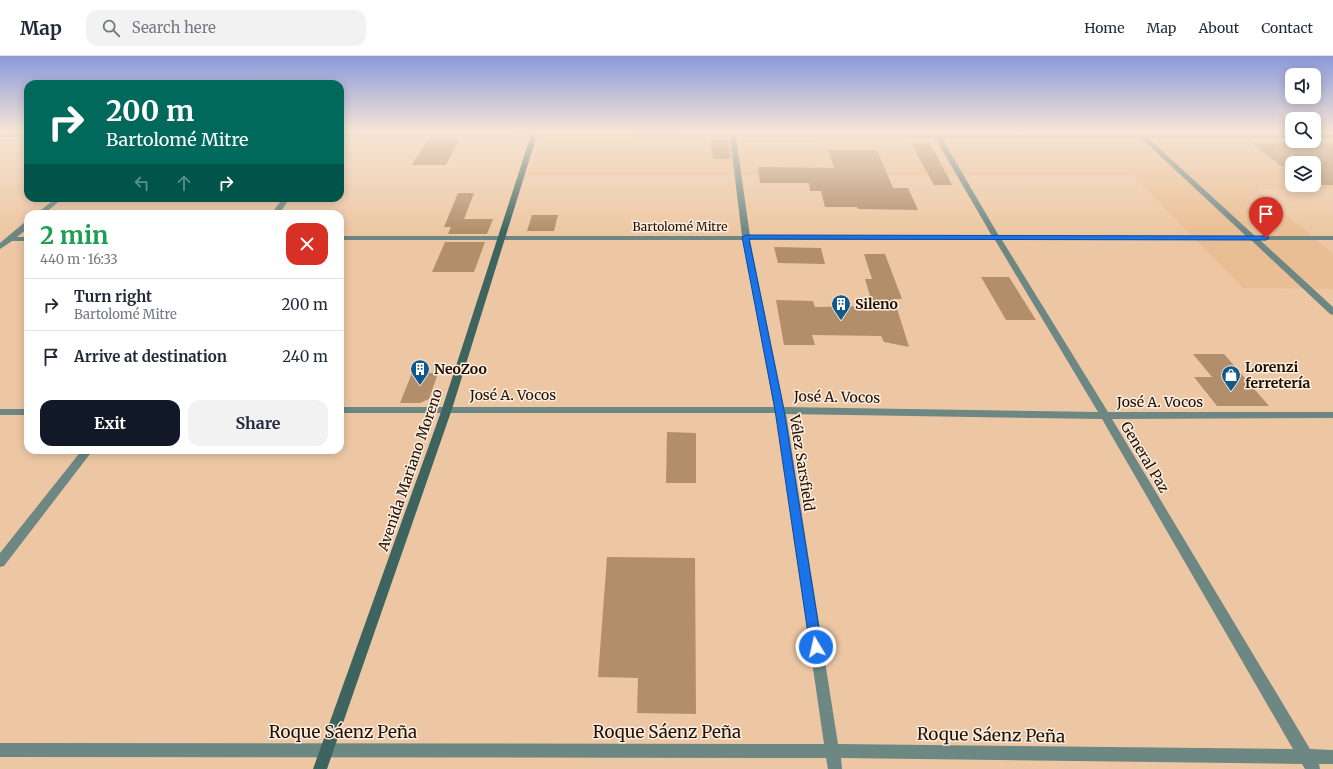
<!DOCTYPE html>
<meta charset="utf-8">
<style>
:root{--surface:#fff;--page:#f2f2f3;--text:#1f2937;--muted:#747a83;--line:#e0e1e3;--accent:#111827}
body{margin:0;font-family:Merriweather,serif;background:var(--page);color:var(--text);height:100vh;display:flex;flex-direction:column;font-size:15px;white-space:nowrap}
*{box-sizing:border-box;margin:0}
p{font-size:13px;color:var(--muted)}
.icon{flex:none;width:22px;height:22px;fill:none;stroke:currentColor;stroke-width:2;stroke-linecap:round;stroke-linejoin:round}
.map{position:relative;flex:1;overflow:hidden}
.drawer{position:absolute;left:24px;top:154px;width:320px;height:244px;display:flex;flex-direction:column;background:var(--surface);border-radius:12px;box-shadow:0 2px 10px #0003}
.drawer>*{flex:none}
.banner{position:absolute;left:24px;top:24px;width:320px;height:122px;border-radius:12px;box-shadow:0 2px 10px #0003;background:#00695c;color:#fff;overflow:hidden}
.tools{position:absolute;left:1285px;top:12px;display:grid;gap:8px}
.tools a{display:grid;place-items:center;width:36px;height:36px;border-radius:8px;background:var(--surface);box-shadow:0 2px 10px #0003;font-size:20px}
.pin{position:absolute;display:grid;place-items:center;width:34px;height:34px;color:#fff;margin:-41px -17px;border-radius:50% 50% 50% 0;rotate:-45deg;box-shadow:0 0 4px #0007}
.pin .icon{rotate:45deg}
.me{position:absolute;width:44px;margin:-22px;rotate:351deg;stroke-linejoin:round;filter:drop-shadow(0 0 3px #0008)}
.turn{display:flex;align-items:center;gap:14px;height:84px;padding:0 16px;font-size:18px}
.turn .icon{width:52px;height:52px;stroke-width:2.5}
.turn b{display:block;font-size:28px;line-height:34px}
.lanes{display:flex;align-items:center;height:38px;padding:0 16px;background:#0003;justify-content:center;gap:20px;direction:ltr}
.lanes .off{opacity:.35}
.round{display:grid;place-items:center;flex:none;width:42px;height:42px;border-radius:12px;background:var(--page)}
.overview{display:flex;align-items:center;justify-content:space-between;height:68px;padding:0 16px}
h1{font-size:24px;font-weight:700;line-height:30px;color:#1e9e55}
.cta{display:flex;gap:8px;margin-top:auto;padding:8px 16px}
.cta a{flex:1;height:46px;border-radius:12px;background:var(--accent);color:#fff;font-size:16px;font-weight:700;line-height:46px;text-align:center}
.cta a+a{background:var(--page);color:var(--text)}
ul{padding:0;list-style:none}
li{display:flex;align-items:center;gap:12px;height:52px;padding:0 16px;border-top:1px solid var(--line)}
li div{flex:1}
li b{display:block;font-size:15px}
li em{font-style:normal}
header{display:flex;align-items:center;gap:24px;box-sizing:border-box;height:56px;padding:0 20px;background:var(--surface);border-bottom:1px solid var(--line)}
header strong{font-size:19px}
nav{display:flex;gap:22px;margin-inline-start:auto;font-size:14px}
.search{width:280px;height:36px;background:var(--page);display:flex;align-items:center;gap:10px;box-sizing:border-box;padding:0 14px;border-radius:12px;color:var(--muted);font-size:15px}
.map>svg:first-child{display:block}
.built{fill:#e9be94;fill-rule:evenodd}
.green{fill:#d0a375}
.building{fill:#b28e6b}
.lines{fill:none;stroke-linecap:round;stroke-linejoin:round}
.minor{fill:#6d8783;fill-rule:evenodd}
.secondary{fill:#3d645f;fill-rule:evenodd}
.route{fill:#1a73e8;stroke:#114b97}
.labels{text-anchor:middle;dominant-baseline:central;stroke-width:3;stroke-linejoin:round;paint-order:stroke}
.far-street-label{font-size:12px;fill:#1d1004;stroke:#fdedde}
.poi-label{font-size:14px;font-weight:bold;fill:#1d1004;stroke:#fdedde;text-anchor:start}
.street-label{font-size:14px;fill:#1d1004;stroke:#fdedde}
.near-street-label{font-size:17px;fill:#1d1004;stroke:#fdedde}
</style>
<header>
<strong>Map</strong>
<div class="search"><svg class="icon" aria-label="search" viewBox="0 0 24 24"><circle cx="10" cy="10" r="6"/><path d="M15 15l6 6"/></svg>Search here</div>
<nav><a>Home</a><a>Map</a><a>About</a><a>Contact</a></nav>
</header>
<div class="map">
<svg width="1333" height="713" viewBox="0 0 1333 713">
<rect width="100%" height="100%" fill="#edc7a3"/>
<!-- built -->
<path class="built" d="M 542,76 L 1292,76 L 1292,85 L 1314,85 L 1314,76 L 1333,76 L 1333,133 L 1256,133 L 1333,198 L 1333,233 L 1243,232 L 1132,119 L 527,119 ZM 1292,107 L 1314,107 L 1314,129 L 1292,129 Z"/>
<!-- green -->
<polygon class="green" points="741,76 933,76 933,77 930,78"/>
<!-- building -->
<g class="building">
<polygon points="427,84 459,84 446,109 412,109"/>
<polygon points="710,84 728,84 731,103 713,103"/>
<polygon points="911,87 930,87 952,129 934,129"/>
<polygon points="1251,87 1333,87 1333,129 1322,129 1314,123 1314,107 1292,107 1292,110 1281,110"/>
<polygon points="828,94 877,94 893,132 908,132 918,154 858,153 857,151 825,151 821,135 810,135 809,127 760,127 758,111 834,112"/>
<polygon points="458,137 474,137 464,163 493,163 487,178 448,178 451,171 444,171"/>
<polygon points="532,159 558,159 554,175 527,175"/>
<polygon points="445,186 485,186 474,216 432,216"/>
<polygon points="774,191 821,192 825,208 778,207"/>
<polygon points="864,198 885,198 902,243 894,243 909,291 884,286 881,280 812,279 815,289 784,289 776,244 813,245 815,251 873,250 865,223 872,223"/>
<polygon points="981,221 1009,221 1036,264 1006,264"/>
<polygon points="1193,298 1224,298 1269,350 1217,350 1194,321 1212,321"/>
<polygon points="412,317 438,317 429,343 420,347 400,347"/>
<polygon points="667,376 696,377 696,427 666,427"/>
<polygon points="607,501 695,502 696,658 637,657 638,622 598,621"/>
</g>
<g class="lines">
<!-- minor -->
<g class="minor">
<polygon points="340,76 727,77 730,79 727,81 535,79 340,80"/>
<path d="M 937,76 L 945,78 L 1137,78 L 1140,76 L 1144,78 L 1292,78 L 1292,82 L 1148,82 L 1255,180 L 1333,180 L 1333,184 L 1260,184 L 1333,251 L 1333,259 L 1330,258 L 1251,184 L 1002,184 L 1108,356 L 1333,356 L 1333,362 L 1112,363 L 1310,693 L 1333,694 L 1333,708 L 1319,708 L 1320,713 L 1305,713 L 1302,708 L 841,702 L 842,713 L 828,713 L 826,702 L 0,701 L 0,687 L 824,688 L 776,357 L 340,357 L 340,351 L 774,351 L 743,184 L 340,184 L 340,180 L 742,180 L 730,81 L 733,79 L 736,81 L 750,180 L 992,180 L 937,85 L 931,82 L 740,81 L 737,79 L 740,77 L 931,78 ZM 948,82 L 1141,82 L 1246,180 L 999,180 L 943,84 ZM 750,184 L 995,184 L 1098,356 L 784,351 ZM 786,358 L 1102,363 L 1293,693 L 838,688 Z"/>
<rect x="0" y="77" width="28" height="4"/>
<rect x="1314" y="78" width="19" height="4"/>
<polygon points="56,142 63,142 44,158 36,158"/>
<polygon points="283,142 290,142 279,158 271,158"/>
<polygon points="25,166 28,166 28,172 17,181 28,181 28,185 12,185 0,193 0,187"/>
<rect x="0" y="353" width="28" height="6"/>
<polygon points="82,394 93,394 4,510 0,511 0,497"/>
</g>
<!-- secondary -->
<polygon class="secondary" points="532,76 538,76 452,353 327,713 313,713 442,353"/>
</g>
<!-- sky -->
<linearGradient id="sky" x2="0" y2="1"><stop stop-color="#8a99db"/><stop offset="0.43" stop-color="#f7e6d6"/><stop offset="1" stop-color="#f7e6d6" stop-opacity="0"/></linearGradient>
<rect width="1333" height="176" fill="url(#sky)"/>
<!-- route -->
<polygon class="route" points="746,179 1266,180 1269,182 1266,184 749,183 784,354 822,591 821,595 816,596 812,595 810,591 775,354 742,181"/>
<!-- icons -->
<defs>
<symbol id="building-pin" viewBox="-11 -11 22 30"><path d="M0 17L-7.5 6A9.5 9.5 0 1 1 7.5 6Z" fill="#11598d" stroke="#fdedde"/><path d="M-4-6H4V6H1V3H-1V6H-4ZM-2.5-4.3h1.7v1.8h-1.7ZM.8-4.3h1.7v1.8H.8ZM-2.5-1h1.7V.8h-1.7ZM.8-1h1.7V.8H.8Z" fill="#fff"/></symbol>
<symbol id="shop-pin" viewBox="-11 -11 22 30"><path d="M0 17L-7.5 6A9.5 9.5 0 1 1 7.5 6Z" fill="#11598d" stroke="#fdedde"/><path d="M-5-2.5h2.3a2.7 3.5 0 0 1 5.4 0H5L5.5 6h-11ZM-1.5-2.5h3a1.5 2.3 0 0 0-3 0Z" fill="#fff"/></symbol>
</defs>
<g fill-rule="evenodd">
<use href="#building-pin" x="830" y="237" width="22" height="30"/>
<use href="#building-pin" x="409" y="302" width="22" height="30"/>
<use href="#shop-pin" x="1220" y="308" width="22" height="30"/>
</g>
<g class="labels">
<!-- far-street labels -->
<g class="far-street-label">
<text x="680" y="170">Bartolomé Mitre</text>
</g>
<!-- poi labels -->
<g class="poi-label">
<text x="855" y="248">Sileno</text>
<text x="1245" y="311">Lorenzi<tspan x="1245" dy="16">ferretería</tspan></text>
<text x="434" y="313">NeoZoo</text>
</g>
<!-- street labels -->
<g class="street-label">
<text x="513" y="339">José A. Vocos</text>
<text transform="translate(837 341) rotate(1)">José A. Vocos</text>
<text x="1160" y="346">José A. Vocos</text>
<text transform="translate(1145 401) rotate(59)">General Paz</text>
<text transform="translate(802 407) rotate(81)">Vélez Sarsfield</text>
<text transform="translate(410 414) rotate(-71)">Avenida Mariano Moreno</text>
</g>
<!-- near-street labels -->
<g class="near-street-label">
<text x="343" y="676">Roque Sáenz Peña</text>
<text x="667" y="676">Roque Sáenz Peña</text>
<text transform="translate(991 679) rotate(1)">Roque Sáenz Peña</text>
</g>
</g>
</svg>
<div class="tools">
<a><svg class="icon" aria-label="sound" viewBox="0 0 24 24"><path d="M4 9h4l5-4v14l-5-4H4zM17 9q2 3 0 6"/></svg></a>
<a><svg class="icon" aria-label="search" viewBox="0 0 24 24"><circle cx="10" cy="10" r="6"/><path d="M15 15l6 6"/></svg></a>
<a><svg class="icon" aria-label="layers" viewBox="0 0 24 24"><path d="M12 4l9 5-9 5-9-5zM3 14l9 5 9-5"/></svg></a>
</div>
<div class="pin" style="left:1266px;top:182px;background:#d93025"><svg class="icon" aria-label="arrive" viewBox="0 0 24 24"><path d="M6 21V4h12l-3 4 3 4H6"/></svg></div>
<svg class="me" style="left:816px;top:591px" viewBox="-20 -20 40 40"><circle r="17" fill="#1a73e8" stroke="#fff" stroke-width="3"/><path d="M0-11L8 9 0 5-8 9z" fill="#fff"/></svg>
<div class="banner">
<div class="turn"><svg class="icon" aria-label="right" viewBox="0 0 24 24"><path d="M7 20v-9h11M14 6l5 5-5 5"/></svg><div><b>200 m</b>Bartolomé Mitre</div></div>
<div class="lanes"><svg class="icon off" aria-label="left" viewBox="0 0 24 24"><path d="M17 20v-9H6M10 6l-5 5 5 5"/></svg><svg class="icon off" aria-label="ahead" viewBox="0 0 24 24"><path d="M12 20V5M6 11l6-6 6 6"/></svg><svg class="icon" aria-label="right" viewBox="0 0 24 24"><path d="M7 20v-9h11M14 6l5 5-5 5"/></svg></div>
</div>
<section class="drawer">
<div class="overview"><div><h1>2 min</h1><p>440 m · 16:33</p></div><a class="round" style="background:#d93025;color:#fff"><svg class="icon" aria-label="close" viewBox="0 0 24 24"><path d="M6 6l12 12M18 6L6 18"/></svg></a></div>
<ul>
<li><svg class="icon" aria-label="right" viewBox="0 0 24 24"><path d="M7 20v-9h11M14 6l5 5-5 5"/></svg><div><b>Turn right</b><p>Bartolomé Mitre</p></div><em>200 m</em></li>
<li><svg class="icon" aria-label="arrive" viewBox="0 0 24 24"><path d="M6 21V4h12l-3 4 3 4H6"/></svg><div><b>Arrive at destination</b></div><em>240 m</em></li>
</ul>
<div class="cta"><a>Exit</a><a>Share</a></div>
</section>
</div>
